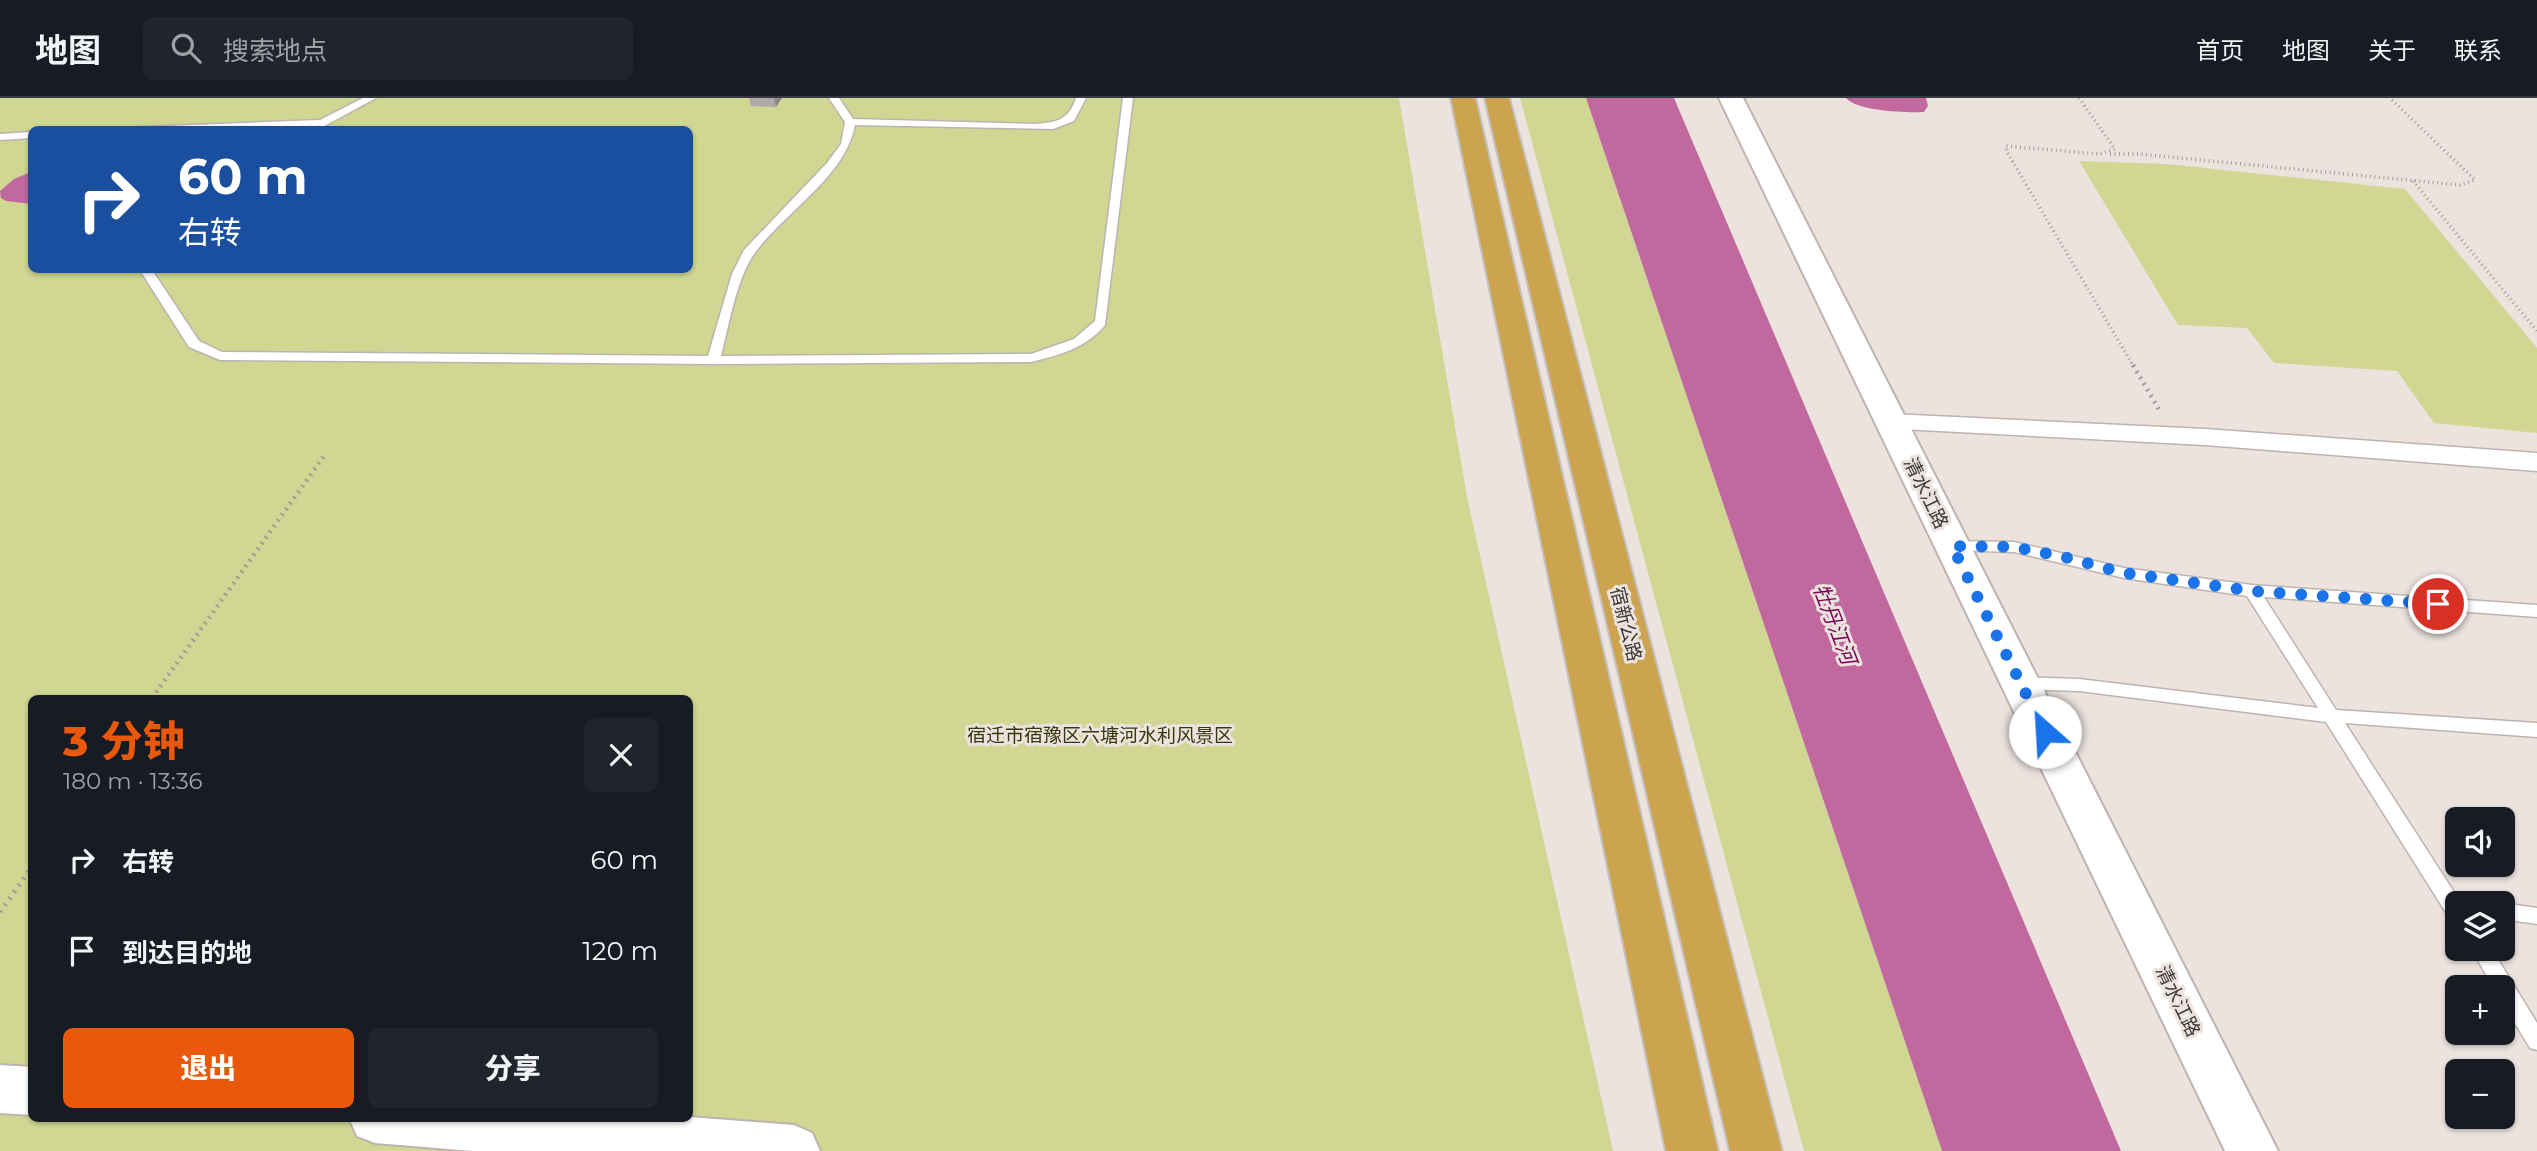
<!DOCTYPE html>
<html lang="zh">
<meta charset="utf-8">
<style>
:root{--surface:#171b24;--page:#20242c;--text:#f1f3f6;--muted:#9ea1a6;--line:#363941;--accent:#ea580c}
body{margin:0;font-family:Montserrat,"Noto Sans SC",sans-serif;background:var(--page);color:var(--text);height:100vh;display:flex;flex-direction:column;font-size:26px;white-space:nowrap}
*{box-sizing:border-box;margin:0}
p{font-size:23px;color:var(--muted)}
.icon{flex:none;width:38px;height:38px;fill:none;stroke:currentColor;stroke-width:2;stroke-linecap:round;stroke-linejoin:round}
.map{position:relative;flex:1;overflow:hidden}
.drawer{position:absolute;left:28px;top:597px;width:665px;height:427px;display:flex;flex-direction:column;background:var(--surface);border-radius:10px;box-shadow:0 2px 5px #0004}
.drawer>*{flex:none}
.top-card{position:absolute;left:28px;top:28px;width:665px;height:147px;border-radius:10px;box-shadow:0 2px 5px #0004;background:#1a4fa0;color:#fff;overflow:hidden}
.controls{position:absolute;left:2445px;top:709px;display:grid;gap:14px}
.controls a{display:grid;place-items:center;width:70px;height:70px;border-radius:10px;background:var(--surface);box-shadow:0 2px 5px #0004;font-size:35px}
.pin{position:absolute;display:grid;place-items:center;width:60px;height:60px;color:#fff;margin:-30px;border:4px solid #fff;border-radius:50%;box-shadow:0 2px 7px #0007}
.me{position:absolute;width:77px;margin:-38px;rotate:334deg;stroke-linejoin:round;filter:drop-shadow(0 0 5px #0008)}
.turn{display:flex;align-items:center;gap:24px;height:147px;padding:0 35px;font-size:32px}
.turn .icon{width:91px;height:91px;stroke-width:2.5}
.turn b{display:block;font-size:49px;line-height:60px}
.round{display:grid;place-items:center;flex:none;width:74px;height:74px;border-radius:10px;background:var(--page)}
.head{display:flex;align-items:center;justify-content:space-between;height:119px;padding:0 35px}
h1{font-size:42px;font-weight:800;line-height:52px;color:var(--accent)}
.action{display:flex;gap:14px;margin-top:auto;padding:14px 35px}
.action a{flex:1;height:80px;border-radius:10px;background:var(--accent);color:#fff;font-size:28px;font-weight:800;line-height:80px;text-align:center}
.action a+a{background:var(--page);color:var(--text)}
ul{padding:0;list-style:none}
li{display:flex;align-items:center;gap:21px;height:91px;padding:0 35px}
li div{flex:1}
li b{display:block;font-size:26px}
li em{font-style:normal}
header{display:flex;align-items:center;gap:42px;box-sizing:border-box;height:98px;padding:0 35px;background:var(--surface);border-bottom:2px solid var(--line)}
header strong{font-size:33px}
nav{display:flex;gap:38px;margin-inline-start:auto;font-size:24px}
.search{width:490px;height:63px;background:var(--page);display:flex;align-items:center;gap:18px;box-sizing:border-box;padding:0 24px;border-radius:10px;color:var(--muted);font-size:26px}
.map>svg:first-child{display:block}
.green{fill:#cfd793;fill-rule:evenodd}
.water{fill:#c1699e}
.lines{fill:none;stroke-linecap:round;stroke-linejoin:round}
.service-casing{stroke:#bdb3af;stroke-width:3}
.minor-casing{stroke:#bdb3af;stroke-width:3}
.tertiary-casing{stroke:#bdb3af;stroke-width:4}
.trunk-casing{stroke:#c4c3c3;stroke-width:4}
.path-far2{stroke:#a39c98;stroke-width:3.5;stroke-dasharray:1 3.5;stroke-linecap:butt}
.path-far1{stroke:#a39c98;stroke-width:4.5;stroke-dasharray:2 5;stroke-linecap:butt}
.path{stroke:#a39c98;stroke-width:5;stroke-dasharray:2 6;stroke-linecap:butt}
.service{fill:#fff;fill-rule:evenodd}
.minor{fill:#fff;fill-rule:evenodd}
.tertiary{fill:#fff;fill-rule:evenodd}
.trunk{fill:#cca44f;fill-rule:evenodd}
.wall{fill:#b0a7a7}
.shaded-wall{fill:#908888}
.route{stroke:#1a73e8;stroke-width:12;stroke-dasharray:0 21.6}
.labels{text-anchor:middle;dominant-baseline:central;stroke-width:6;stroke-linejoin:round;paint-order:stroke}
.street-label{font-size:19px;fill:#3c3836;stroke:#ece3de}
.park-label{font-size:19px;fill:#35380c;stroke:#ece3de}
.water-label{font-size:21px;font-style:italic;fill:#760356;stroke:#ece3de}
</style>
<header>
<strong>地图</strong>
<div class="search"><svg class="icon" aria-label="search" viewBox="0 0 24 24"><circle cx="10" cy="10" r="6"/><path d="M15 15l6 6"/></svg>搜索地点</div>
<nav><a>首页</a><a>地图</a><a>关于</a><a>联系</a></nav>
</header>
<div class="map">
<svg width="2537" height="1053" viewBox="0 0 2537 1053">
<rect width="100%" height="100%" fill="#ece3de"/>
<!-- green -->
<g class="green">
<path d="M 0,0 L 1399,0 L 1467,399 L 1613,1053 L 0,1053 ZM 32,32 L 690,32 L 690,172 L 32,172 ZM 32,600 L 690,600 L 690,1020 L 32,1020 Z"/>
<polygon points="1520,0 1586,0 1942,1053 1804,1053"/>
<polygon points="2079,63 2167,66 2405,91 2537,250 2537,335 2434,325 2397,273 2274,265 2247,230 2178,227"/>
</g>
<!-- water -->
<g class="water">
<polygon points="1586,0 1674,0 2121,1053 1942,1053"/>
<path d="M 1846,0 L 1926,0 L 1928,8 L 1924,14 C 1906,15 1857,13 1846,0 Z"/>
<polygon points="31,74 31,106 6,103 1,100 0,93 14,81"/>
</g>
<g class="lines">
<defs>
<g id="service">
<polygon points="363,0 376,0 317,32 309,29 137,32 142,29 320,22"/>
<path d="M 829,0 L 839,0 L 853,21 L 1036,26 C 1057,24 1069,22 1076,0 L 1086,0 L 1074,23 L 1053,31 L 855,27 C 846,77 787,113 757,152 C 737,177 729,227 721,258 L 1031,256 L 1074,241 L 1095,223 L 1123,0 L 1133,0 L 1105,227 C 1086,250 1060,257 1031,264 L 713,266 L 220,262 L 189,249 L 140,172 L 152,172 L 199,243 L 222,254 L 708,258 L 732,176 L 744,152 L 827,65 L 841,46 L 845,24 Z"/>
<polygon points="32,34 32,40 0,42 0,36"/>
<polygon points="1952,443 2014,444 2124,470 2252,487 2537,507 2537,519 2264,499 2336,612 2537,625 2537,639 2345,625 2461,805 2457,805 2457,823 2450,821 2326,624 2079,593 2020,591 2014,589 2012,585 2014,581 2020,579 2079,581 2318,610 2247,498 2124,480 2014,454 1947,452 1945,448 1947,444"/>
<polygon points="2501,805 2502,805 2537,810 2537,826 2502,821"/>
<polygon points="2471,850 2491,850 2537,925 2537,952 2530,950 2502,904 2502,889 2493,889"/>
</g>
<polygon id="minor" points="1891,316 2205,331 2537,355 2537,373 2205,347 1882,330 1878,324 1882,318"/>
<g id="tertiary">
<polygon points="1719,0 1743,0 2278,1053 2225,1053"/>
<polygon points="0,967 32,969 32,1017 0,1015"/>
<polygon points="690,1019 794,1027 812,1035 820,1053 473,1053 375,1045 357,1038 349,1020"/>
</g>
<g id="trunk">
<polygon points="1451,0 1475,0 1718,1053 1666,1053"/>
<polygon points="1485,0 1509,0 1782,1053 1730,1053"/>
</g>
</defs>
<!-- service casing -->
<use href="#service" class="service-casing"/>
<!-- minor casing -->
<use href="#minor" class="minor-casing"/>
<!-- tertiary casing -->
<use href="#tertiary" class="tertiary-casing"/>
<!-- trunk casing -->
<use href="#trunk" class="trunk-casing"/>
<!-- path-far2 -->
<g class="path-far2">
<polyline points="2079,0 2115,51 2099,56 2006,48 2007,54 2134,269"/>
<polyline points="2110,56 2139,56 2460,87 2475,82 2390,0"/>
<polyline points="2413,83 2537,233"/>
</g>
<!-- path-far1 -->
<g class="path-far1">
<polyline points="2133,267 2161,315"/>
<polyline points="152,600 324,358"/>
</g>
<!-- path -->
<polyline class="path" points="0,814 32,769"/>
<!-- service -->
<use href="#service" class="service"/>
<!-- minor -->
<use href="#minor" class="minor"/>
<!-- tertiary -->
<use href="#tertiary" class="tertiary"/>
<!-- trunk -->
<use href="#trunk" class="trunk"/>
</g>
<!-- wall -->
<polygon class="wall" points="749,0 782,0 776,9 751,8"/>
<!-- shaded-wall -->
<polygon class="shaded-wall" points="774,0 782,0 776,9"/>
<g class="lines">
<!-- route -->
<polyline class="route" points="2045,634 1952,448 2014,449 2064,459 2124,475 2252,493 2438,506"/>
</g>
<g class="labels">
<!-- street labels -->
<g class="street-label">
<text transform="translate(1926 395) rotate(64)">清水江路</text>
<text transform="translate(1626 526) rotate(76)">宿新公路</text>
<text transform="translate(2178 903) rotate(64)">清水江路</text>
</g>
<!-- park labels -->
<g class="park-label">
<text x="1100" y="637">宿迁市宿豫区六塘河水利风景区</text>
</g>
<!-- water labels -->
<g class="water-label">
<text transform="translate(1835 526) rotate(69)">牡丹江河</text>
</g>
</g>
</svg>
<div class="controls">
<a><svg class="icon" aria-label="sound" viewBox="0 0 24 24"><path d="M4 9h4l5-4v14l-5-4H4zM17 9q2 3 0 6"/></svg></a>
<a><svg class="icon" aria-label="layers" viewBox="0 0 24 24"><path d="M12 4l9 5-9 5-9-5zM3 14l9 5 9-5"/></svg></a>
<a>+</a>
<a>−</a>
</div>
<div class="pin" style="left:2438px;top:506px;background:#d93025"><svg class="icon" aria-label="arrive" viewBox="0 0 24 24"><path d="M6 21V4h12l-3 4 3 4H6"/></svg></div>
<svg class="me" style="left:2045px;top:634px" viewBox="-20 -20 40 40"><circle r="19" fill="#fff"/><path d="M0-13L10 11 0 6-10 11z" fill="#1a73e8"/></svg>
<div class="top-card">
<div class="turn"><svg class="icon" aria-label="right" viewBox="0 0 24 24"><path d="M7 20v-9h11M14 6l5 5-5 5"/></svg><div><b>60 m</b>右转</div></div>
</div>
<section class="drawer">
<div class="head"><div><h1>3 分钟</h1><p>180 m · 13:36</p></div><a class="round"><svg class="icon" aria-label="close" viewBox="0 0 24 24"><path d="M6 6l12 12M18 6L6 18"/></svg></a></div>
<ul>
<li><svg class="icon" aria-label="right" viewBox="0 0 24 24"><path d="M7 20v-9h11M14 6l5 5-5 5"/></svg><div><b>右转</b></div><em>60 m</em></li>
<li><svg class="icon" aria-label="arrive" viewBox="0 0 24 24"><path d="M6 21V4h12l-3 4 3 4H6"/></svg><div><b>到达目的地</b></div><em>120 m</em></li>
</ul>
<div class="action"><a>退出</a><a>分享</a></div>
</section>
</div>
